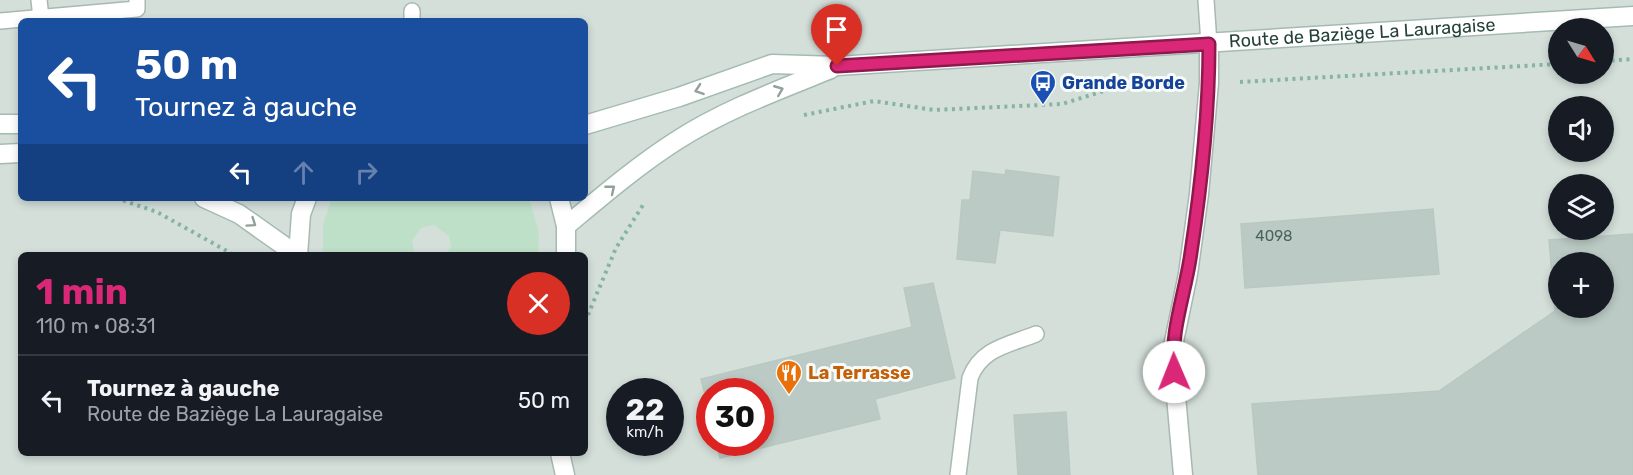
<!DOCTYPE html>
<html lang="fr">
<meta charset="utf-8">
<style>
:root{--surface:#171b24;--page:#20242c;--text:#f1f3f6;--muted:#9ea1a6;--line:#363941;--accent:#db2777}
body{margin:0;font-family:Rubik,sans-serif;background:var(--page);color:var(--text);height:100vh;display:flex;flex-direction:column;font-size:22px;white-space:nowrap}
*{box-sizing:border-box;margin:0}
p{font-size:20px;color:var(--muted)}
.icon{flex:none;width:33px;height:33px;fill:none;stroke:currentColor;stroke-width:2;stroke-linecap:round;stroke-linejoin:round}
.map{position:relative;flex:1;overflow:hidden}
.side{position:absolute;left:18px;top:252px;width:570px;height:204px;display:flex;flex-direction:column;background:var(--surface);border-radius:9px;box-shadow:0 3px 9px #0003}
.side>*{flex:none}
.guide{position:absolute;left:18px;top:18px;width:570px;height:183px;border-radius:9px;box-shadow:0 3px 9px #0003;background:#1a4fa0;color:#fff;overflow:hidden}
.needle{width:39px;rotate:127deg}
.fabs{position:absolute;left:1548px;top:18px;display:grid;gap:12px}
.fabs a{display:grid;place-items:center;width:66px;height:66px;border-radius:50%;background:var(--surface);box-shadow:0 3px 9px #0003;font-size:30px}
.speed{position:absolute;left:606px;top:378px;display:flex;gap:12px;font-size:30px;font-weight:700;text-align:center}
.speed>*{display:grid;place-content:center;width:78px;height:78px;border-radius:50%;background:var(--surface);box-shadow:0 3px 9px #0003;line-height:1}
.speed small{font-size:15px;font-weight:400}
.speed .limit{border:9px solid #d22;background:#fff;color:#111}
.pin{position:absolute;display:grid;place-items:center;width:51px;height:51px;color:#fff;margin:-62px -26px;border-radius:50% 50% 50% 0;rotate:-45deg;box-shadow:0 0 6px #0007}
.pin .icon{rotate:45deg}
.me{position:absolute;width:66px;margin:-33px;rotate:359deg;stroke-linejoin:round;filter:drop-shadow(0 0 4px #0008)}
.turn{display:flex;align-items:center;gap:21px;height:126px;padding:0 18px;font-size:27px}
.turn .icon{width:78px;height:78px;stroke-width:2.5}
.turn b{display:block;font-size:42px;line-height:51px}
.lanes{display:flex;align-items:center;height:57px;padding:0 18px;background:#0003;justify-content:center;gap:30px;direction:ltr}
.lanes .off{opacity:.35}
.round{display:grid;place-items:center;flex:none;width:63px;height:63px;border-radius:32px;background:var(--page)}
.headline{display:flex;align-items:center;justify-content:space-between;height:102px;padding:0 18px}
h1{font-size:36px;font-weight:700;line-height:45px;color:var(--accent)}
ul{padding:0;list-style:none}
li{display:flex;align-items:center;gap:18px;height:90px;padding:0 18px;border-top:2px solid var(--line)}
li div{flex:1}
li b{display:block;font-size:22px}
li em{font-style:normal}
.map>svg:first-child{display:block}
.built{fill:#d4dfda;fill-rule:evenodd}
.green{fill:#bfe0c8}
.building{fill:#bbcac4;stroke:#b8c9c2;stroke-width:1.5;fill-rule:evenodd}
.lines{fill:none;stroke-linecap:round;stroke-linejoin:round}
.lane-casing{stroke:#a8b8b2;stroke-width:18}
.street-casing{stroke:#a8b8b2;stroke-width:21}
.secondary-casing{stroke:#a4bbb3;stroke-width:21}
.path{stroke:#86b3a5;stroke-width:4;stroke-dasharray:3 4.5;stroke-linecap:butt}
.lane{stroke:#fff;stroke-width:15}
.street{stroke:#fff;stroke-width:18}
.secondary{stroke:#fff;stroke-width:18}
.oneway{stroke:#92a09c}
.route-casing{stroke:#8e194d;stroke-width:15}
.route{stroke:#db2777;stroke-width:10}
.labels{text-anchor:middle;dominant-baseline:central;stroke-width:6;stroke-linejoin:round;paint-order:stroke}
.number-label{font-size:15px;fill:#4a645c}
.street-label{font-size:18px;fill:#24423a;stroke:#f7fbf9}
.transit-label{font-size:18px;font-weight:bold;fill:#164399;stroke:#f7fbf9;text-anchor:start}
.food-label{font-size:18px;font-weight:bold;fill:#c56008;stroke:#f7fbf9;text-anchor:start}
</style>
<div class="map">
<svg width="1633" height="475" viewBox="0 0 1633 475">
<rect width="100%" height="100%" fill="#e6efeb"/>
<!-- built -->
<path class="built" d="M 0,0 L 1633,0 L 1633,475 L 0,475 ZM 21,21 L 585,21 L 585,198 L 21,198 ZM 1558,28 L 1604,28 L 1604,74 L 1558,74 ZM 1558,106 L 1604,106 L 1604,152 L 1558,152 ZM 1558,184 L 1604,184 L 1604,230 L 1558,230 ZM 21,255 L 585,255 L 585,453 L 21,453 ZM 1558,262 L 1604,262 L 1604,308 L 1558,308 ZM 620,392 L 670,392 L 670,442 L 620,442 ZM 710,392 L 760,392 L 760,442 L 710,442 Z"/>
<!-- green -->
<polygon class="green" points="332,198 529,198 539,233 538,255 445,255 451,247 449,236 434,225 421,228 412,241 415,255 323,255 323,224"/>
<!-- building -->
<g class="building">
<polygon points="1006,170 1059,177 1053,236 1000,230 995,263 957,259 962,200 970,200 973,171 1005,175"/>
<polygon points="1433,209 1439,274 1245,288 1241,224"/>
<path d="M 1633,234 L 1633,475 L 1258,475 L 1252,404 L 1439,391 L 1555,311 L 1549,240 ZM 1558,262 L 1604,262 L 1604,308 L 1558,308 Z"/>
<polygon points="933,283 955,378 875,399 880,419 720,458 716,442 760,442 760,392 710,392 710,414 701,379 912,327 904,288"/>
<polygon points="1066,412 1070,475 1018,475 1014,415"/>
</g>
<g class="lines">
<defs>
<g id="lane">
<polyline points="39,0 41,18"/>
<polyline points="1206,0 1209,44"/>
<polyline points="412,11 412,21"/>
<polyline points="0,21 137,9 137,0"/>
<path d="M 958,475 L 970,378 C 981,348 1009,345 1036,334"/>
</g>
<g id="street">
<polyline points="560,453 565,475"/>
<polyline points="1183,475 1172,351 1188,274 1199,194 1209,83 1209,44"/>
</g>
<g id="secondary">
<polyline points="0,124 21,124"/>
<path id="s1" d="M 585,125 L 679,97 L 772,64 L 837,66 L 1633,16"/>
<polyline points="0,154 21,153"/>
<polyline points="204,198 239,214 297,255"/>
<polyline points="559,198 566,226 566,255"/>
<path d="M 566,226 C 602,196 637,166 676,141 C 724,110 779,90 831,69"/>
<polyline points="298,255 301,214 307,198"/>
</g>
</defs>
<!-- lane casing -->
<use href="#lane" class="lane-casing"/>
<!-- street casing -->
<use href="#street" class="street-casing"/>
<!-- secondary casing -->
<use href="#secondary" class="secondary-casing"/>
<!-- path -->
<g class="path">
<polyline points="1604,61 1633,59"/>
<polyline points="1240,82 1558,64"/>
<polyline points="804,115 874,101 934,110 1062,104 1123,85 1178,84"/>
<polyline points="116,198 157,212 234,255"/>
<polyline points="585,322 616,248 643,205"/>
</g>
<!-- lane -->
<use href="#lane" class="lane"/>
<!-- street -->
<use href="#street" class="street"/>
<!-- secondary -->
<use href="#secondary" class="secondary"/>
</g>
<!-- one-way arrows -->
<defs><path id="oneway-chevron" d="M-2-3.5L2.5 0L-2 3.5" fill="none" stroke-width="1.6" stroke-linecap="round" stroke-linejoin="round" transform="scale(1.5)"/></defs>
<g class="oneway">
<use href="#oneway-chevron" transform="translate(699 90) rotate(161)"/>
<use href="#oneway-chevron" transform="translate(779 90) rotate(-22)"/>
<use href="#oneway-chevron" transform="translate(611 189) rotate(-39)"/>
<use href="#oneway-chevron" transform="translate(252 223) rotate(35)"/>
</g>
<g class="lines">
<defs>
<path id="route" d="M 837,66 L 1209,44 C 1209,116 1201,188 1190,259 C 1184,297 1170,333 1174,372"/>
</defs>
<!-- route casing -->
<use href="#route" class="route-casing"/>
<!-- route -->
<use href="#route" class="route"/>
</g>
<!-- icons -->
<defs>
<symbol id="bus-pin" viewBox="-11 -11 22 30"><path d="M0 17L-7.5 6A9.5 9.5 0 1 1 7.5 6Z" fill="#1a4fb4" stroke="#f7fbf9"/><path d="M-5-6H5V4H4V6H2V4H-2V6H-4V4H-5ZM-3.5-4V0h7V-4ZM-3.5 1.2v1.5H-2V1.2ZM2 1.2v1.5H3.5V1.2Z" fill="#fff"/></symbol>
<symbol id="restaurant-pin" viewBox="-11 -11 22 30"><path d="M0 17L-7.5 6A9.5 9.5 0 1 1 7.5 6Z" fill="#e8710a" stroke="#f7fbf9"/><path d="M-5-6h1v4h1v-4h1v4h1v-4h1v5L-1.5 .5V6h-2V.5L-5-1ZM5-6V6H3V1.5H1.5Q1.5-4 5-6Z" fill="#fff"/></symbol>
</defs>
<g fill-rule="evenodd">
<use href="#bus-pin" x="1028" y="68" width="30" height="40"/>
<use href="#restaurant-pin" x="774" y="358" width="30" height="40"/>
</g>
<g class="labels">
<!-- number labels -->
<g class="number-label">
<text x="1274" y="236">4098</text>
</g>
<!-- street labels -->
<g class="street-label">
<text stroke="none"><textPath href="#s1" startOffset="788">Route de Baziège La Lauragaise</textPath></text>
</g>
<!-- transit labels -->
<g class="transit-label">
<text x="1062" y="83">Grande Borde</text>
</g>
<!-- food labels -->
<g class="food-label">
<text x="808" y="373">La Terrasse</text>
</g>
</g>
</svg>
<div class="fabs">
<a><svg class="needle" viewBox="-14 -14 28 28"><path d="M0-13l5 13h-10z" fill="#e53935"/><path d="M0 13l5-13h-10z" fill="#9ea1a6"/></svg></a>
<a><svg class="icon" aria-label="sound" viewBox="0 0 24 24"><path d="M4 9h4l5-4v14l-5-4H4zM17 9q2 3 0 6"/></svg></a>
<a><svg class="icon" aria-label="layers" viewBox="0 0 24 24"><path d="M12 4l9 5-9 5-9-5zM3 14l9 5 9-5"/></svg></a>
<a>+</a>
</div>
<div class="speed"><div>22<small>km/h</small></div><div class="limit">30</div></div>
<div class="pin" style="left:837px;top:66px;background:#d93025"><svg class="icon" aria-label="arrive" viewBox="0 0 24 24"><path d="M6 21V4h12l-3 4 3 4H6"/></svg></div>
<svg class="me" style="left:1174px;top:372px" viewBox="-20 -20 40 40"><circle r="19" fill="#fff"/><path d="M0-13L10 11 0 6-10 11z" fill="#db2777"/></svg>
<div class="guide">
<div class="turn"><svg class="icon" aria-label="left" viewBox="0 0 24 24"><path d="M17 20v-9H6M10 6l-5 5 5 5"/></svg><div><b>50 m</b>Tournez à gauche</div></div>
<div class="lanes"><svg class="icon" aria-label="left" viewBox="0 0 24 24"><path d="M17 20v-9H6M10 6l-5 5 5 5"/></svg><svg class="icon off" aria-label="ahead" viewBox="0 0 24 24"><path d="M12 20V5M6 11l6-6 6 6"/></svg><svg class="icon off" aria-label="right" viewBox="0 0 24 24"><path d="M7 20v-9h11M14 6l5 5-5 5"/></svg></div>
</div>
<section class="side">
<div class="headline"><div><h1>1 min</h1><p>110 m · 08:31</p></div><a class="round" style="background:#d93025;color:#fff"><svg class="icon" aria-label="close" viewBox="0 0 24 24"><path d="M6 6l12 12M18 6L6 18"/></svg></a></div>
<ul>
<li><svg class="icon" aria-label="left" viewBox="0 0 24 24"><path d="M17 20v-9H6M10 6l-5 5 5 5"/></svg><div><b>Tournez à gauche</b><p>Route de Baziège La Lauragaise</p></div><em>50 m</em></li>
</ul>
</section>
</div>
